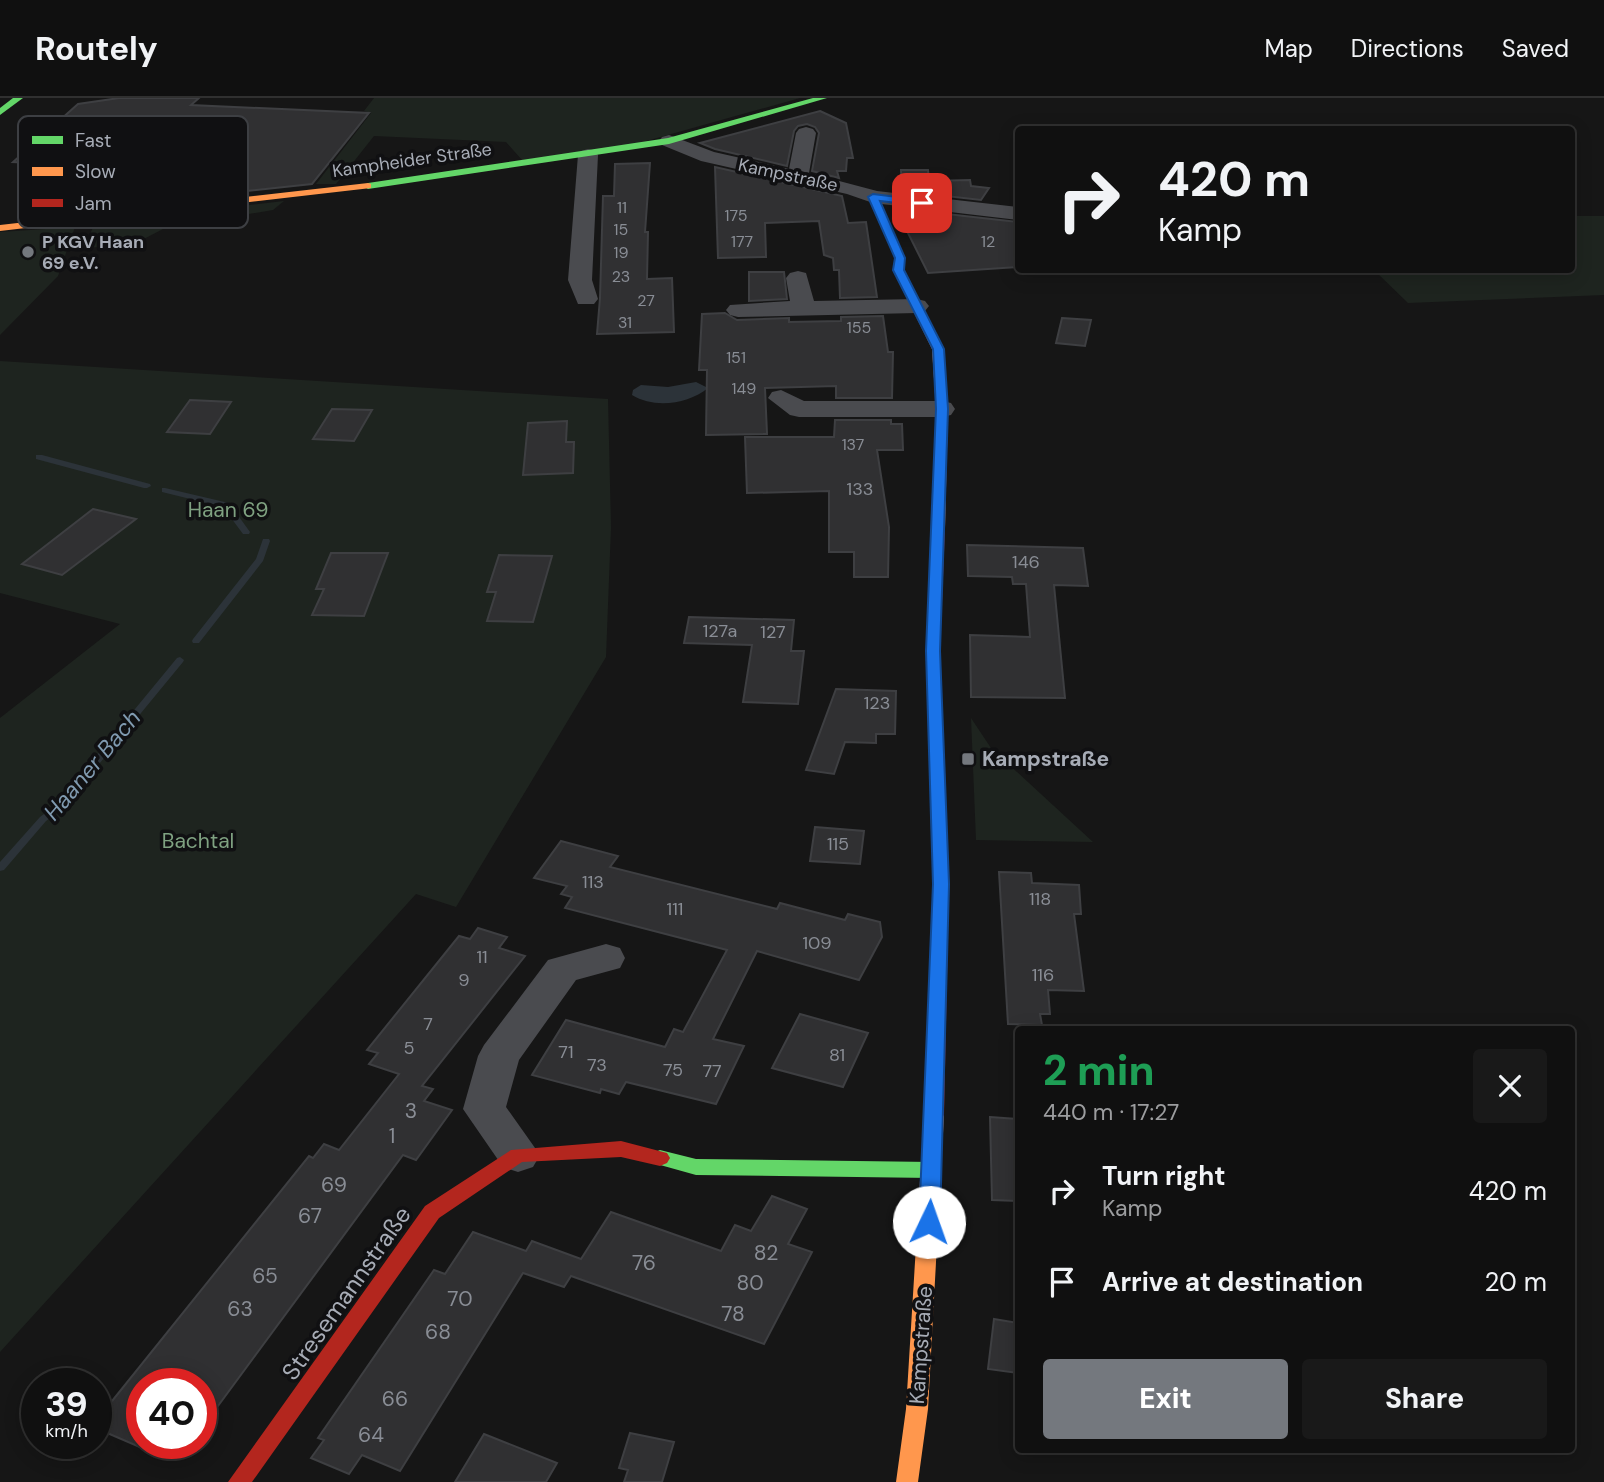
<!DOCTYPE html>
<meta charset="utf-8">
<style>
:root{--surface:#101010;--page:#191919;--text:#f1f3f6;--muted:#9c9d9f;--line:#303030;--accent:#74787e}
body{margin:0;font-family:"DM Sans",sans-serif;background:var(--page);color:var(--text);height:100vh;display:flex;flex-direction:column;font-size:26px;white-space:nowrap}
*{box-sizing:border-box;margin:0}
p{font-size:23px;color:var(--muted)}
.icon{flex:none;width:38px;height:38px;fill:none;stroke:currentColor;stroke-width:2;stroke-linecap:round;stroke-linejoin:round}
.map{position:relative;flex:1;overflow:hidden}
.sheet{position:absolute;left:1015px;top:928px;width:560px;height:427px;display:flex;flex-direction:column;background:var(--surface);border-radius:7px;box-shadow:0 4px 18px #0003,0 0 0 2px var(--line)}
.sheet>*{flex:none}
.guide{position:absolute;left:1015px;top:28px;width:560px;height:147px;border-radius:7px;box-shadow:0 4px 18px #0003,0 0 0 2px var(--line);background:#101010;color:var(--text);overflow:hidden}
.speed{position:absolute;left:21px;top:1270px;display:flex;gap:14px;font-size:35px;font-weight:700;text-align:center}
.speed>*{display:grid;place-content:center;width:91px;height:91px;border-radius:50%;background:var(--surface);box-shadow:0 4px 18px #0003,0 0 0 2px var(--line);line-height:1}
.speed small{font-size:18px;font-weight:400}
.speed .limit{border:10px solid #d22;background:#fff;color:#111}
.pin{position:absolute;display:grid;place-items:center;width:60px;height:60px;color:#fff;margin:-30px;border-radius:14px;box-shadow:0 4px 10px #0006}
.me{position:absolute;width:77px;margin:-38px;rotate:3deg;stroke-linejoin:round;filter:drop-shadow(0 0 5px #0008)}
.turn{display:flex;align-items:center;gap:24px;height:147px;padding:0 28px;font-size:32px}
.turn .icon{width:91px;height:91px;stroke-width:2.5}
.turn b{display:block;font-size:49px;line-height:60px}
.round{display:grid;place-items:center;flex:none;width:74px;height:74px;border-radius:7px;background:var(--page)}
.summary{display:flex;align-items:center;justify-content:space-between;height:119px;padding:0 28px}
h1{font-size:42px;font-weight:800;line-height:52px;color:#1e9e55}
.button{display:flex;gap:14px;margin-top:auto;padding:14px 28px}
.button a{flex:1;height:80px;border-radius:7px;background:var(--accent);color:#fff;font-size:28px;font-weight:800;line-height:80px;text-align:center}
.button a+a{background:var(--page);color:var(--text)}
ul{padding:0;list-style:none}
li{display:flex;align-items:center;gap:21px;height:91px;padding:0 28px}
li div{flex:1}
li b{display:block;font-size:26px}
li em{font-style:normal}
header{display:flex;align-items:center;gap:42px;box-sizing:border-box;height:98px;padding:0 35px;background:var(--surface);border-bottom:2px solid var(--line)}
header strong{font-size:33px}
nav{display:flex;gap:38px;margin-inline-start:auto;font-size:24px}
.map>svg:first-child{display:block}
.green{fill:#1e241f}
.water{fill:#2c3339}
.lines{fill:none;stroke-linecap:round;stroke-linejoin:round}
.stream{fill:#2c3339;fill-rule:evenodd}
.building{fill:#303032;stroke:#3e3f42;stroke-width:2}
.street{fill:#4a4b4f;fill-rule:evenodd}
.fast{fill:#63d668;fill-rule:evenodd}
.slow{fill:#ff974d;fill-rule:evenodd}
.jam{fill:#b3261e;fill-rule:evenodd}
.route{fill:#1a73e8;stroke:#114b97;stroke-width:2}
.poi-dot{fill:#74787e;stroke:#101012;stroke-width:2.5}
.labels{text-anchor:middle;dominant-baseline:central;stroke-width:7;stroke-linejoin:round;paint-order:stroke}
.far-number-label{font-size:16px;fill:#898d95}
.far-street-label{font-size:18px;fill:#a7acb6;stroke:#101012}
.far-poi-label{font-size:18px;font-weight:bold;fill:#a7acb6;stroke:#101012;text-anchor:start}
.number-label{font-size:18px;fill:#898d95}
.park-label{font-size:21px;fill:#7fa181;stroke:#101012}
.poi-label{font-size:21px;font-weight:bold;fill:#a7acb6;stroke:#101012;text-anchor:start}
.near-number-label{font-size:21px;fill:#898d95}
.street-label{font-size:21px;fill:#a7acb6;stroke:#101012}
.water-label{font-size:23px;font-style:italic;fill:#809ab0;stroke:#101012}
.near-street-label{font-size:24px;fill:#a7acb6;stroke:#101012}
.key{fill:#101012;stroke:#3d3f43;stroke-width:2}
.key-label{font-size:19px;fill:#a7acb6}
</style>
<header>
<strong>Routely</strong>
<nav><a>Map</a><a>Directions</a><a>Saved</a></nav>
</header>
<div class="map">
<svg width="1604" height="1384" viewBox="0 0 1604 1384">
<rect width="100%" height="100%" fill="#161616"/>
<!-- green -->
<g class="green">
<polygon points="374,0 800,0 632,47 522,62 506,44 374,38 336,86 316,86 371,15 364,13"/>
<polygon points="284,103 273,112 165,130 132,147 84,150 94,127 104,124"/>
<polygon points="1572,118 1604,118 1604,197 1408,205 1374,172 1572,172"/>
<polygon points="75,129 58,178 0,237 0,134"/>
<polygon points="0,263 608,301 611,429 606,559 456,809 416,796 0,1254 0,620 120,526 0,495"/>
<polygon points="971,620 991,650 1093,744 976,742"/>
</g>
<!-- water -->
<path class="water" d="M 696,284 L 708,290 C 688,306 655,311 632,297 L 633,292 L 641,287 L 668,289 Z"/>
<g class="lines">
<!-- stream -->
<g class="stream">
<polygon points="36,357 42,357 150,386 151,388 147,390 144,390 36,361"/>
<polygon points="162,390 165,390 229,405 250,434 249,436 243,436 223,409 162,394"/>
<polygon points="263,441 269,441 270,443 263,463 199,545 193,545 192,543 193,541 256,461"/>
<polygon points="180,559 184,562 183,564 62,711 46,723 4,772 0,773 0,764 40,719 56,707 177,560"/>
</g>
</g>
<!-- building -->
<g class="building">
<polygon points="119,0 199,0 191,7 369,15 312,86 228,95 209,93 204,98 150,95 160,86 77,84 52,77 39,65 13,64 78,6"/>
<polygon points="820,13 846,25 853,60 847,60 846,73 837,73 839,80 812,73 819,35 815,29 807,26 798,28 794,33 787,68 715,51 700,45"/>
<polygon points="650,65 645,134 648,134 647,181 672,180 674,234 597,236 600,200 603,98 614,98 615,66"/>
<polygon points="715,69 842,98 848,125 866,124 877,199 840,200 839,172 834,172 833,160 824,157 819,123 765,125 766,159 718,160"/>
<polygon points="901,72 928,72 929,83 970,82 971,88 989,90 981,102 902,93"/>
<polygon points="902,111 1018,124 1018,169 928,175 902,123"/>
<polygon points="749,174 784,174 787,201 749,203"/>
<polygon points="725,215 737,222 789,220 789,224 841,223 841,219 883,218 888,254 893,254 892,300 836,300 836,288 765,290 767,336 706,337 707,272 699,272 702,216"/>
<polygon points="1062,220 1091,222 1085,248 1056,245"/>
<polygon points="190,302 231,304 210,336 167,334"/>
<polygon points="332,311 372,312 354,343 313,341"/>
<polygon points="835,322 891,322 891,326 902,326 903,352 877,352 889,429 888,479 854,479 854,454 829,454 829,393 747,395 745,339 834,339"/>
<polygon points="567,323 566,344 574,344 573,375 523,377 528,325"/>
<polygon points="93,411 136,421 62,477 22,466"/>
<polygon points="967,447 1083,450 1088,488 1054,487 1065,600 971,599 970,537 1030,539 1026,486 1013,486 1012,479 968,478"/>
<polygon points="331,455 388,455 364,518 312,517 324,491 316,491"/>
<polygon points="499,457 552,458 533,524 487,523 496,494 487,494"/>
<polygon points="689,519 794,522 791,553 804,553 798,606 743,604 752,547 684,545"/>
<polygon points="836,591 896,593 895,636 876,636 876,645 845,644 834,676 806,672"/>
<polygon points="815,729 864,733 860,766 810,763"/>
<polygon points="561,743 618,758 610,769 777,811 780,805 845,822 848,816 880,824 882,839 859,882 757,853 713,941 744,948 716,1006 626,984 619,996 601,991 600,995 532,977 566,922 665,949 674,931 683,934 727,852 565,810 572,799 561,796 567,788 534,780"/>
<polygon points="999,774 1031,775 1032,785 1079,787 1081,816 1074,816 1084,893 1048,892 1050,916 1040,916 1042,927 1008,926"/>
<polygon points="478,830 507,839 499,850 525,858 422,988 433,991 424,1003 452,1012 416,1062 403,1057 201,1331 201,1286 142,1286 142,1350 98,1331 110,1316 104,1313 309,1058 313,1060 324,1046 339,1052 399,976 369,966 378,955 367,952 459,838 470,841"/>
<polygon points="800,916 868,935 843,989 772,970"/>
<polygon points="990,1019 1018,1021 1018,1103 992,1102"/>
<polygon points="772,1098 807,1111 788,1146 812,1154 764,1246 571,1178 564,1189 523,1175 400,1373 362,1357 349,1376 311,1360 324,1342 318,1340 434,1172 445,1176 473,1134 526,1153 532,1143 581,1161 611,1114 721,1153 735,1127 751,1133"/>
<polygon points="994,1221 1018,1225 1018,1275 988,1271"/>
<polygon points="630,1335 674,1344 662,1384 624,1384 628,1372 619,1370"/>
<polygon points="484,1336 557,1365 546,1384 455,1384"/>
</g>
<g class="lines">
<!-- street -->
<g class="street">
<polygon points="806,29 813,31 816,35 809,75 877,93 1018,109 1018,122 873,105 847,96 701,63 662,47 659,43 662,39 669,37 714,54 789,71 796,35 799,31"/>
<polygon points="588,51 595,53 598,57 592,182 598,201 594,206 578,206 568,182 578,57 581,53"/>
<polygon points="798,173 806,175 814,203 917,201 925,203 929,208 925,213 917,215 738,219 730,217 726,212 730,207 790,203 786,180 790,175"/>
<polygon points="781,292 804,303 942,303 951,305 955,311 951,317 942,319 799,319 790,317 768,300 772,294"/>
<polygon points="606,846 620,850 625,860 620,870 576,882 519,962 506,1009 540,1057 533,1069 518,1074 503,1069 463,1011 478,958 484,947 548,862"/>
</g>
<!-- fast -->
<g class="fast">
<polygon points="13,0 23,0 0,17 0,10"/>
<polygon points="813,0 827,0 669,46 368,91 363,88 368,85 668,40"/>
<polygon points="660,1052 696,1061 932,1064 939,1067 942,1072 939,1077 932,1080 696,1077 653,1065 650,1060 653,1055"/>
</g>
<!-- slow -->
<g class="slow">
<polygon points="368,85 371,86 371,90 0,133 0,127"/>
<polygon points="870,97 878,99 905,160 903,172 944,251 948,311 945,430 938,434 931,430 936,311 932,251 893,172 895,160 868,99"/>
<polygon points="934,1010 941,1012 944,1017 928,1311 918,1384 896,1384 906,1311 924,1017 927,1012"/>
</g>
<!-- jam -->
<g class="jam">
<polygon points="938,426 945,430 940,553 949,786 944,1017 941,1022 934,1024 927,1022 924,1017 933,786 926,553 931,430"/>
<polygon points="621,1043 667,1055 670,1060 667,1065 660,1068 621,1059 522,1064 439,1120 252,1384 228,1384 425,1108 511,1052"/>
</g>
</g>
<!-- route -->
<polygon class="route" points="873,96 922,102 927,105 922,108 880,103 905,160 904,172 944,251 948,311 940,553 949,786 940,1124 937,1129 929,1132 922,1129 919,1124 933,786 926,553 936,311 933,251 893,172 895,160 868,99"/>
<!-- markers -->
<g class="poi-dot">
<circle cx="28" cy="154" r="7"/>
<rect x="961" y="654" width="14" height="14" rx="3.5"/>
</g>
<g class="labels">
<!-- far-number labels -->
<g class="far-number-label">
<text x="622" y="109">11</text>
<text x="736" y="117">175</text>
<text x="621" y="131">15</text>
<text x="742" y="143">177</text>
<text x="988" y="143">12</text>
<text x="621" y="154">19</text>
<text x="621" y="178">23</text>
<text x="646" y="202">27</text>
<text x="625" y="224">31</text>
<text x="859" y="229">155</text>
<text x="736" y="259">151</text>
<text x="744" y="290">149</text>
<text x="853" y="346">137</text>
</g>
<!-- far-street labels -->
<g class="far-street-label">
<text transform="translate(412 62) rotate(-8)">Kampheider Straße</text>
<text transform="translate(788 77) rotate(12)">Kampstraße</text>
</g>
<!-- far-poi labels -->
<g class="far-poi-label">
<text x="42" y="144">P KGV Haan<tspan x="42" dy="21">69 e.V.</tspan></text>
</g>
<!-- number labels -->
<g class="number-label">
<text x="860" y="391">133</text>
<text x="1026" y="464">146</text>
<text x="720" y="533">127a</text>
<text x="773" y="534">127</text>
<text x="877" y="605">123</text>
<text x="838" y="746">115</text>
<text x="593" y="784">113</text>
<text x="1040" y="801">118</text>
<text x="675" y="811">111</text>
<text x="817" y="845">109</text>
<text x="482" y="859">11</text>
<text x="1043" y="877">116</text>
<text x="464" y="882">9</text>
<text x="428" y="926">7</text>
<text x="409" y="950">5</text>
<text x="566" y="954">71</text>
<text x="837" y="957">81</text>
<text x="597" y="967">73</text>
<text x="673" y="972">75</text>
<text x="712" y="973">77</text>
</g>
<!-- park labels -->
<g class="park-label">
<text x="228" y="412">Haan 69</text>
<text x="198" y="743">Bachtal</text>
</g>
<!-- poi labels -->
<g class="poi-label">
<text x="982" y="661">Kampstraße</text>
</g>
<!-- near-number labels -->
<g class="near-number-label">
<text x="411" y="1013">3</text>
<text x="392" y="1038">1</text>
<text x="334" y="1087">69</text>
<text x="310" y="1118">67</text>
<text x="766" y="1155">82</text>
<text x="644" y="1165">76</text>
<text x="265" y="1178">65</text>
<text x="750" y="1185">80</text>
<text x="460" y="1201">70</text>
<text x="240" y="1211">63</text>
<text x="733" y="1216">78</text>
<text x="438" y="1234">68</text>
<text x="395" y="1301">66</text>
<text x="371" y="1337">64</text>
</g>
<!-- street labels -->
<g class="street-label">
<text transform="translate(921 1247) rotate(-86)">Kampstraße</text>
</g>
<!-- water labels -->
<g class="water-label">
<text transform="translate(92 667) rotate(-50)">Haaner Bach</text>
</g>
<!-- near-street labels -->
<g class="near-street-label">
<text transform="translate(346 1195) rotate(-55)">Stresemannstraße</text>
</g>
</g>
<!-- legend -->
<rect x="18" y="18" width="230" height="112" rx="10" class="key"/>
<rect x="32" y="38" width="31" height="8" fill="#63d668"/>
<rect x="32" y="69" width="31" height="9" fill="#ff974d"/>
<rect x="32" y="101" width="31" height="8" fill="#b3261e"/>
<g class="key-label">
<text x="75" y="49">Fast</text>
<text x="75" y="80">Slow</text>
<text x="75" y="112">Jam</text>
</g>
</svg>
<div class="speed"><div>39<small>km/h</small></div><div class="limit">40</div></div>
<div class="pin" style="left:922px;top:105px;background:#d93025"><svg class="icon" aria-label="arrive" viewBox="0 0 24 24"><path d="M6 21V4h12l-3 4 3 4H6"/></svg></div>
<svg class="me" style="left:929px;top:1124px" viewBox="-20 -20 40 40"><circle r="19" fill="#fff"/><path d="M0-13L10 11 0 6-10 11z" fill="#1a73e8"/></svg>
<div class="guide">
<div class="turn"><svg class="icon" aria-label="right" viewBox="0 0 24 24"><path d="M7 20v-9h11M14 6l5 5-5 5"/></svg><div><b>420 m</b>Kamp</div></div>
</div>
<section class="sheet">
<div class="summary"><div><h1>2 min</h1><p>440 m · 17:27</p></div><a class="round"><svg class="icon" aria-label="close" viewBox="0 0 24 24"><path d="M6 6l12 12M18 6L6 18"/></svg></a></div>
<ul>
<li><svg class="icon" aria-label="right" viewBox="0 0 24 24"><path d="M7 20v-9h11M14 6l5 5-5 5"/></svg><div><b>Turn right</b><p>Kamp</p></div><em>420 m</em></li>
<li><svg class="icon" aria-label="arrive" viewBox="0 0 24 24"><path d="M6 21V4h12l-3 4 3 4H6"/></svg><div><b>Arrive at destination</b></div><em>20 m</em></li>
</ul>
<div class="button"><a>Exit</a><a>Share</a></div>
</section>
</div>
